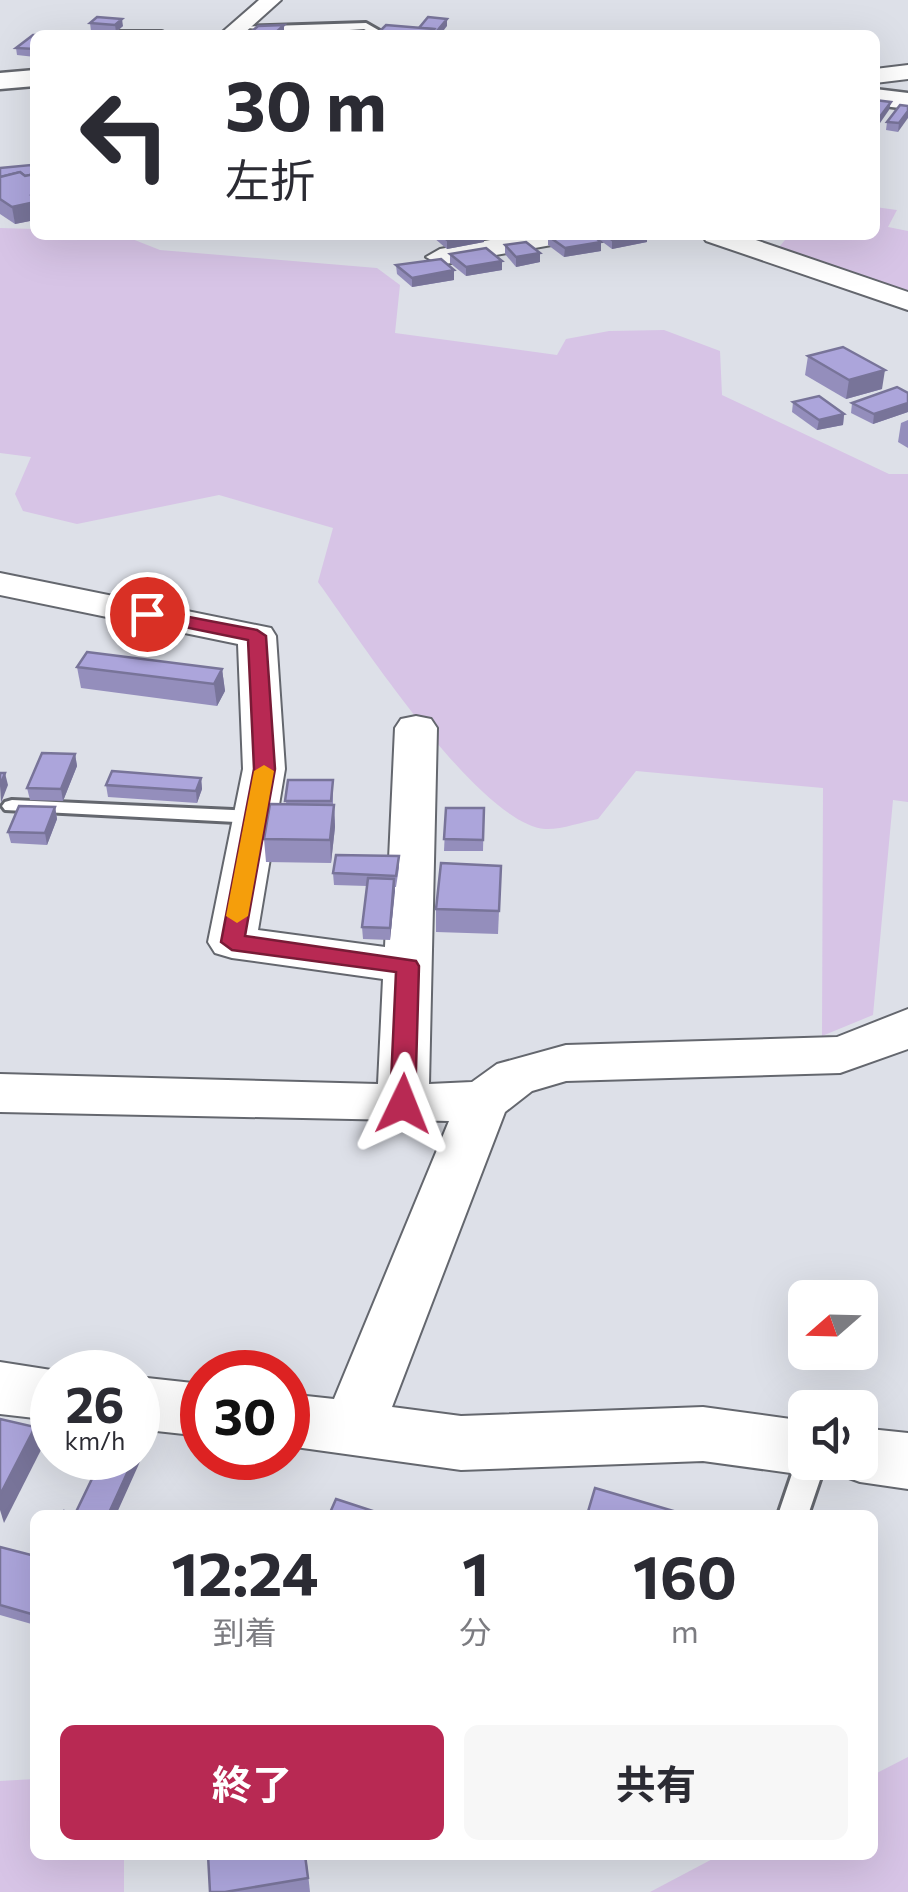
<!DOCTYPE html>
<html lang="ja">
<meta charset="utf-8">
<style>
:root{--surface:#fff;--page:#f7f7f7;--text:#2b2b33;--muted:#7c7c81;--accent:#b82953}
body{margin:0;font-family:Commissioner,"Noto Sans JP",sans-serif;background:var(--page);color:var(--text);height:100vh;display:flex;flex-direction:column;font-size:38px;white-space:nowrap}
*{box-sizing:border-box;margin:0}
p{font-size:32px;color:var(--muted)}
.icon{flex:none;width:55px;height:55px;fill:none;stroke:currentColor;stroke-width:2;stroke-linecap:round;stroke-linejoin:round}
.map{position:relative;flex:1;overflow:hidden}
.side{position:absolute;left:30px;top:1510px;width:848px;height:350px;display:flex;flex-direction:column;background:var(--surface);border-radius:15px;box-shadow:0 10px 40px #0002}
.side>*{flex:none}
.hud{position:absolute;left:30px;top:30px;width:850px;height:210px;border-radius:15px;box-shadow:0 10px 40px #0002;background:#fff;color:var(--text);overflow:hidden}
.needle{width:65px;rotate:250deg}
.buttons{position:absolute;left:788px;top:1280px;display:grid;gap:20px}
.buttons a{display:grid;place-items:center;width:90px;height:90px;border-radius:15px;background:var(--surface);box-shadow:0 10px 40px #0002;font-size:50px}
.speed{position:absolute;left:30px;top:1350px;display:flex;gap:20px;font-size:50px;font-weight:700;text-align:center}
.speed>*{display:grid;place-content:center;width:130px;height:130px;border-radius:50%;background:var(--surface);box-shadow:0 10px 40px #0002;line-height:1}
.speed small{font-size:25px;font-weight:400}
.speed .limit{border:15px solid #d22;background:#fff;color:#111}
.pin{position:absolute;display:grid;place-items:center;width:85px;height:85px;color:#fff;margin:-42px;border:5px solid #fff;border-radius:50%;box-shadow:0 2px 10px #0007}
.me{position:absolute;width:110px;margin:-55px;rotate:2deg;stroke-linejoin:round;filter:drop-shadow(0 0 8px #0008)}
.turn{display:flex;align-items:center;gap:35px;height:210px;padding:0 30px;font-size:45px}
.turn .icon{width:130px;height:130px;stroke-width:2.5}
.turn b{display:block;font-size:70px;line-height:85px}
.eta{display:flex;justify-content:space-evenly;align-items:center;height:170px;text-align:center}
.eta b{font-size:60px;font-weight:700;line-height:70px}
.primary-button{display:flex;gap:20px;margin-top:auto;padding:20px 30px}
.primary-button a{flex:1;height:115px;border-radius:15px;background:var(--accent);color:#fff;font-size:40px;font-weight:700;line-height:115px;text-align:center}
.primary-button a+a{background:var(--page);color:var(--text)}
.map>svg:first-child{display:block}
.green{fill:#d7c4e6}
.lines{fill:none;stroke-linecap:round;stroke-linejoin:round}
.lane-casing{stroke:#64676e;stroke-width:6}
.street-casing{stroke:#64676e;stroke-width:4}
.secondary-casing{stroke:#64676e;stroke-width:5}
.lane{fill:#fff;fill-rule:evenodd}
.street{fill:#fff;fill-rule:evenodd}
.secondary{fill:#fff;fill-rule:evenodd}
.wall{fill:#948ebc}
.shaded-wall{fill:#787499}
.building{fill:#aca5db;stroke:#787499;stroke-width:2.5}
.route{fill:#b82953;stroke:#781b36;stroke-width:2.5}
.slow{fill:#f59e0b}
</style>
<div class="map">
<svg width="908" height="1892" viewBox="0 0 908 1892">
<rect width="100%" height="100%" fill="#dde0e8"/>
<!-- green -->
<g class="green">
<polygon points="875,207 897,210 888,227 908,231 908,296 776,251 789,235 875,235"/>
<path d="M 0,228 L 35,229 L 35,235 L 122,235 L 160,250 L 377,268 L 400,285 L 395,333 L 557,355 L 566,339 L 609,331 L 664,330 L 720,351 L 722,395 L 889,474 L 908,474 L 908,802 L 893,800 L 873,1015 L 822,1036 L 823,788 L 636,771 L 598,819 C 582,822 560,830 545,829 C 478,823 358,637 318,582 L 333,528 L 219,495 L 77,524 L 23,511 L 15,494 L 31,457 L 0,453 Z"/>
<polygon points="908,1757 908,1892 650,1892 720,1855 872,1855 873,1775"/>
<polygon points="35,1779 35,1855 124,1855 124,1892 0,1892 0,1781"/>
</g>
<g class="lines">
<defs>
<g id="lane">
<polygon points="366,23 387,35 375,35 364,29 305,33 235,27"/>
<polygon points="112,32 162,32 167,35 107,35"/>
<polygon points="12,800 255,811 265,817 255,823 5,810 2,806 5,802"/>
<polygon points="805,1451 805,1462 826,1462 808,1515 778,1515 796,1462"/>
</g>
<g id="street">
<polygon points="259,0 281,0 242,35 219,35"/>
<polygon points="908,65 908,79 875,83 875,69"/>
<polygon points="518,235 576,235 563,243 440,265 426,257 440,249"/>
<polygon points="702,235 741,235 908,292 908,310 706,241"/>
<polygon points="0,573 271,628 276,636 285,769 258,930 385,947 395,728 401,719 416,716 431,719 437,728 429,1084 472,1082 497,1064 566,1045 837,1037 908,1009 908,1049 840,1073 566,1081 532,1091 505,1112 392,1407 461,1416 703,1407 805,1421 805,1462 829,1462 827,1467 805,1475 703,1461 461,1470 288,1446 288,1394 334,1399 449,1121 0,1112 0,1074 378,1084 383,979 232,958 215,953 208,942 243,769 238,644 0,595"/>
<polygon points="0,1362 64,1372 52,1372 52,1420 0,1414"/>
<polygon points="138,1377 202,1384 202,1436 138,1429"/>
<polygon points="860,1428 908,1433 908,1489 860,1482 838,1474 832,1462 860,1462"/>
</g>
<g id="secondary">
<polygon points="35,70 35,86 0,89 0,73"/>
<polygon points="875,89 908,93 908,109 875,105"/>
</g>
</defs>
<!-- lane casing -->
<use href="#lane" class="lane-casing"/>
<!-- street casing -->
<use href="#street" class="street-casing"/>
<!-- secondary casing -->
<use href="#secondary" class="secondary-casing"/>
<!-- lane -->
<use href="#lane" class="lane"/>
<!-- street -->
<use href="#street" class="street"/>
<!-- secondary -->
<use href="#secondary" class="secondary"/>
</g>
<!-- wall -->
<g class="wall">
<polygon points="90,23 123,26 116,32 91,31"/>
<polygon points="35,35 35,57 17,55 16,48"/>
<polygon points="908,106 898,132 886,130 887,122"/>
<polygon points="0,168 35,174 35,220 15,224 0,214"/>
<polygon points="434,235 484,235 484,242 447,249 434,238"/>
<polygon points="491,235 522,235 522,237 501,240 495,240"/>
<polygon points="596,235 647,235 647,242 612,249 596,237"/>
<polygon points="548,236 570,236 601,242 601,251 564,257 548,245"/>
<polygon points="505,245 540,262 516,267 505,254"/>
<polygon points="450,254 502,261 502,270 466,276 450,263"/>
<polygon points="396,265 454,280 412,287 397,274"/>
<polygon points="808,356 882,389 846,399 805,375"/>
<polygon points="908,393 908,412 873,424 851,413 852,403"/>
<polygon points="793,402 844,414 843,425 817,430 792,412"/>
<polygon points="908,420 908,448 898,442 901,423"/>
<polygon points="77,667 222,669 225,691 217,706 81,688"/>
<polygon points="75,754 77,766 63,801 30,800 27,788"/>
<polygon points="201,778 202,789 197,803 108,797 106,785"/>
<polygon points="288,780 333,780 333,805 334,805 335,827 331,863 266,862 264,839 286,804"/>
<polygon points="55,807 57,819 47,845 11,843 8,832"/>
<polygon points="446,808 484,808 483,851 444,851"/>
<polygon points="399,856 399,868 396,887 395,887 390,940 363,939 362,927 367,886 334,885 333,873"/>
<polygon points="501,866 498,934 436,932 436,909"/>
<polygon points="0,1547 35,1556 35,1625 0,1615"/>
<polygon points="306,1855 310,1892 210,1892"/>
</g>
<!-- shaded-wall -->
<g class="shaded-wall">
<polygon points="122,19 123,26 116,32 115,25"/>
<polygon points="447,19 447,26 440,35 437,35 437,31"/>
<polygon points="284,25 284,33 282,35 273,35"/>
<polygon points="891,102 889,110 878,126 879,118"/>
<polygon points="908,111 908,118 898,132 899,123"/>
<polygon points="32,196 35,196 35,220 15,224 12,207"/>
<polygon points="474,235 484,235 484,242 447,249 447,240"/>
<polygon points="501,235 522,235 522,237 501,240"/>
<polygon points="638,235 647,235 647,242 612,249 612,240"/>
<polygon points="657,235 684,235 656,240"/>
<polygon points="601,242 601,251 564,257 565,248"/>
<polygon points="540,253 540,262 516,267 516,257"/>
<polygon points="502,261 502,270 466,276 466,267"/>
<polygon points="454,270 454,280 412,287 412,278"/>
<polygon points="885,370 882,389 846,399 849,380"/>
<polygon points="908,403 908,412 873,424 874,414"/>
<polygon points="844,414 843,425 817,430 819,420"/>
<polygon points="222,669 225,691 217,706 214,684"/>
<polygon points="75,754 77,766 63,801 61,789"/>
<polygon points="5,773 8,785 1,803 0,786"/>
<polygon points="201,778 202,789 197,803 196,791"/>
<polygon points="334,805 335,827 331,863 330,840"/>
<polygon points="55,807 57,819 47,845 45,833"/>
<polygon points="394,879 395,891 390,940 390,928"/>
<polygon points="35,1427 41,1450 4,1523 0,1510 0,1495"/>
<polygon points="141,1443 143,1455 116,1515 108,1515 134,1458 138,1458 138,1451"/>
</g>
<!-- building -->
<g class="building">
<polygon points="97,17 122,19 115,25 90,23"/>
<polygon points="428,17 447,19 437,31 433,31 434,29 419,28"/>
<polygon points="284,25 273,35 248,35 258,26"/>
<polygon points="386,25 434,29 428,35 376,35"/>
<polygon points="299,32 339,35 296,35"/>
<polygon points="33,35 35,35 35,49 16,48"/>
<polygon points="875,100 891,102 879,118 875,117"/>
<polygon points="900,105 908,106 908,111 899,123 887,122"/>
<polygon points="31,165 35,174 25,176 20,172 0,177 0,168"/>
<polygon points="20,172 25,176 35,174 35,196 32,196 35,199 35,202 12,207 0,199 0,177"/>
<polygon points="441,235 474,235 447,240"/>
<polygon points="569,235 592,235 601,242 565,248 548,236"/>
<polygon points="606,235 638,235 612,240"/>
<polygon points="526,242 540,253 516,257 505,245"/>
<polygon points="486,248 502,261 466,267 450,254"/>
<polygon points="441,259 454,270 412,278 396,265"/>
<polygon points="843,347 885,370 849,380 808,356"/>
<polygon points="897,387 908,393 908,403 874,414 852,403"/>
<polygon points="819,396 844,414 819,420 793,402"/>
<polygon points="87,652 222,669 214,684 77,667"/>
<polygon points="42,753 75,754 61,789 27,788"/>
<polygon points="112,771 201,778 196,791 106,785"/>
<polygon points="0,773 5,773 0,786"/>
<polygon points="288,780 333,780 331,801 285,801"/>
<polygon points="270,804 334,805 330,840 264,839"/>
<polygon points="19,806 55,807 45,833 8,832"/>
<polygon points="446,808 484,808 483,840 444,839"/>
<polygon points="336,855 399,856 396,876 333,873"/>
<polygon points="441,863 501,866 499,911 436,909"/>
<polygon points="368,878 394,879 390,928 362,927"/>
<polygon points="0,1419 35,1427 0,1495"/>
<polygon points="102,1458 134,1458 108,1515 62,1515 64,1511 75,1514"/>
<polygon points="595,1488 687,1515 587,1515"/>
<polygon points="336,1499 385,1515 329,1515"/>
<polygon points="0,1547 35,1556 35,1615 0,1605"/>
<polygon points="208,1855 305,1855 308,1878 225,1892 210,1892"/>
</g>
<!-- route -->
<polygon class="route" points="147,609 257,630 266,636 275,769 245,936 416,961 419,966 415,1104 412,1111 394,1111 390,1104 396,972 232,950 221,942 254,769 248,640 140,618 138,614"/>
<!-- slow -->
<polygon class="slow" points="264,765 274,771 248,916 237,923 226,916 254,771"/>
</svg>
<div class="buttons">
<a><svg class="needle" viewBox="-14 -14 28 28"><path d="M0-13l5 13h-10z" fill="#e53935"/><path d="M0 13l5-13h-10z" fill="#7c7c81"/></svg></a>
<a><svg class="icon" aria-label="sound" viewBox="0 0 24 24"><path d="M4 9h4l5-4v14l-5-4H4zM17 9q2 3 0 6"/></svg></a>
</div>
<div class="speed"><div>26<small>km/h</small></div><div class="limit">30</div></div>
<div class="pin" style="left:147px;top:614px;background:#d93025"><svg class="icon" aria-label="arrive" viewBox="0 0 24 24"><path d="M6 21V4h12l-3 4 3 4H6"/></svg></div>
<svg class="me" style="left:403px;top:1104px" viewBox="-20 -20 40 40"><path d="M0-17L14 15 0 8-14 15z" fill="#b82953" stroke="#fff" stroke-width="4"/></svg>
<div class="hud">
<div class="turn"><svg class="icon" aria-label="left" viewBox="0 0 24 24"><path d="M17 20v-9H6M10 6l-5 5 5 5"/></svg><div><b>30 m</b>左折</div></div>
</div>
<section class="side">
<div class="eta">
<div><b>12:24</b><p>到着</p></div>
<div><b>1</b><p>分</p></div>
<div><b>160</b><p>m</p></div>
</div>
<div class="primary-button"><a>終了</a><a>共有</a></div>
</section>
</div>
